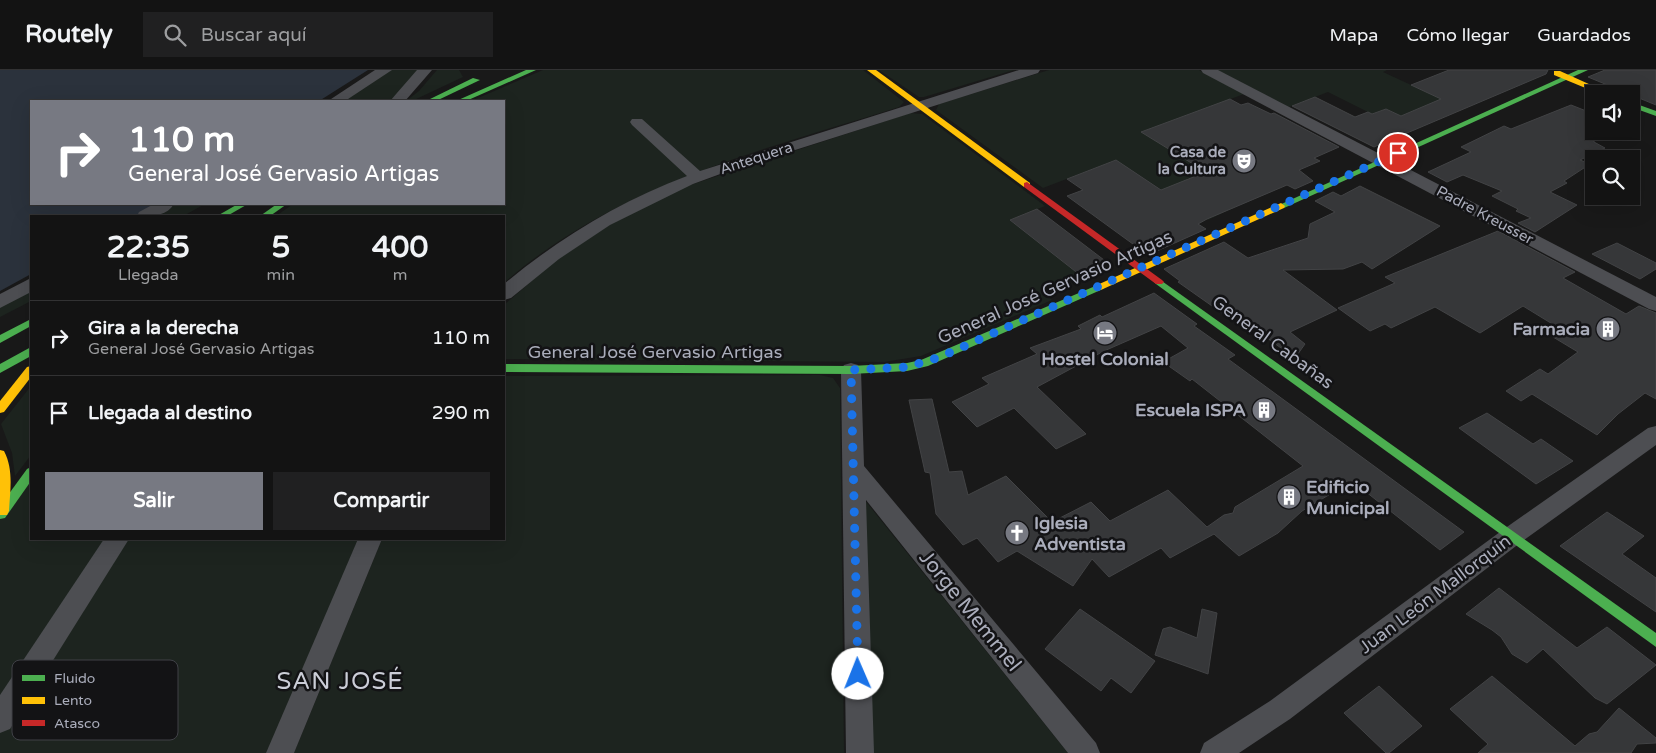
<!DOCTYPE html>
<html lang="es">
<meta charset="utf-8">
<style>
:root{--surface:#131313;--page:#202021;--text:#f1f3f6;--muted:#9d9ea0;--line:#323233;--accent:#777982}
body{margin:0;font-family:"Varela Round",sans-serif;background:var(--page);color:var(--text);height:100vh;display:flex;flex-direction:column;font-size:19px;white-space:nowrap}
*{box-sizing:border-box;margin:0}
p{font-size:16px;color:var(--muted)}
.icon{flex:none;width:28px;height:28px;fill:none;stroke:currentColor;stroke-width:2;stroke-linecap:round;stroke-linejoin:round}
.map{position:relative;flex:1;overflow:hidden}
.panel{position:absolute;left:30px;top:145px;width:475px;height:325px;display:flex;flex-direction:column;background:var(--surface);border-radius:0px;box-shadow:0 5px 20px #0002,0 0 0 1px var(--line)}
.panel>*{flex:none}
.guide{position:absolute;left:30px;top:30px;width:475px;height:105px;border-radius:0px;box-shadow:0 5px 20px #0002,0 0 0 1px var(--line);background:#777982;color:#fff;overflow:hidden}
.tools{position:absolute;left:1585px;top:15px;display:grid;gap:10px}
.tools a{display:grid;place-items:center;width:55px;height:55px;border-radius:0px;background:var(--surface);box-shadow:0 5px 20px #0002,0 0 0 1px var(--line);font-size:25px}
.pin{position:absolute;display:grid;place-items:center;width:42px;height:42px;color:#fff;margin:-21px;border:2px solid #fff;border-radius:50%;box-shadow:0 1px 5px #0007}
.me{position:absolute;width:55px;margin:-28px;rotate:359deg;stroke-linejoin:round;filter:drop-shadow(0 0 4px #0008)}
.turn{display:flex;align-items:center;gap:18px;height:105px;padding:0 15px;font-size:22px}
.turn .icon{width:65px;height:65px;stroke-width:2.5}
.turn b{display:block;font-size:35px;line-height:42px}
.eta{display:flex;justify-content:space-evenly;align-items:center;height:85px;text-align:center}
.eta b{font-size:30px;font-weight:700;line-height:35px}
.cta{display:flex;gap:10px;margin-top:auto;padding:10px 15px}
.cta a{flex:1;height:58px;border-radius:0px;background:var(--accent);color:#fff;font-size:20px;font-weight:700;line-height:58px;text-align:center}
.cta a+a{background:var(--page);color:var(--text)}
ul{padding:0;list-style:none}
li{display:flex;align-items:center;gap:15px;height:75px;padding:0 15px;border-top:1px solid var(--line)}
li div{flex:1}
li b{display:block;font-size:19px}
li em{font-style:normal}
header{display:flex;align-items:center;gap:30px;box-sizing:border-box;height:70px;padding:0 25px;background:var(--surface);border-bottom:1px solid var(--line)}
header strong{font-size:24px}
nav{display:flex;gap:28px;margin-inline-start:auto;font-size:18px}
.search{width:350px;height:45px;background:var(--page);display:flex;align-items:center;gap:12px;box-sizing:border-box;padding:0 18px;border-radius:0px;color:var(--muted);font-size:19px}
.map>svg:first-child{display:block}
.green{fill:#1d241f}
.water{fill:#2b323c}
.building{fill:#363739;stroke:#424345}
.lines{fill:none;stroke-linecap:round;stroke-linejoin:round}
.street{fill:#4d4e52;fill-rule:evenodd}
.fast{fill:#4caf50;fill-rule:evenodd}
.slow{fill:#ffc107;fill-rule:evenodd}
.jam{fill:#c62828;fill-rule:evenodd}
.route{stroke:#1a73e8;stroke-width:9;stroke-dasharray:0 16.2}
.labels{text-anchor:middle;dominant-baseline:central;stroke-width:5;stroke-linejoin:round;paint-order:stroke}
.far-poi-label{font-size:15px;font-weight:bold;fill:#aaadbb;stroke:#131315;text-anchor:end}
.far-street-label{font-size:15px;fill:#aaadbb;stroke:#131315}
.street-label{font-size:18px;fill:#aaadbb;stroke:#131315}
.poi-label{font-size:18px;font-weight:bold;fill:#aaadbb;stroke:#131315;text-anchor:end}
.near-street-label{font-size:21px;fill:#aaadbb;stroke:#131315}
.near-quarter-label{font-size:24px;letter-spacing:1px;fill:#cbcdd7;stroke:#131315}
.key{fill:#131315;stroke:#404147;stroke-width:1}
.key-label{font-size:14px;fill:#aaadbb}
</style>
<header>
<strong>Routely</strong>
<div class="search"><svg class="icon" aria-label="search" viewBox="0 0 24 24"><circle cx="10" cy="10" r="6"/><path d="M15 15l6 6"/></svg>Buscar aquí</div>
<nav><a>Mapa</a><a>Cómo llegar</a><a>Guardados</a></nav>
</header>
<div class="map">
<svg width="1656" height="683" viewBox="0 0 1656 683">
<rect width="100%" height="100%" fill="#191919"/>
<!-- green -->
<g class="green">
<polygon points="390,0 421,0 390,31 340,31"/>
<polygon points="437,0 459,0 463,7 412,31 406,31 419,21"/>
<path d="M 543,0 L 863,0 L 904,32 L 899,37 C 760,81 615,115 504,213 L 504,146 L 276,146 L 293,134 L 504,134 L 504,31 L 471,31 Z"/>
<polygon points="879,0 1014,0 924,27 919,27"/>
<polygon points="1049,0 1199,0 1244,24 1142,62 1206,102 1187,109 1233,138 1208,150 1116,90 1043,118 936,40 939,34"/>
<polygon points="1217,0 1387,0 1383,2 1463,39 1401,46 1386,39 1372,44 1328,22 1289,37"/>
<polygon points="910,43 922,44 1045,136 1010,150 1080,205 1043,221 1052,230 921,286 884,292 504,289 504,235 556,190 615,151 684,117"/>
<polygon points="173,134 205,134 183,146 152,146"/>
<polygon points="31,218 31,231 0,247 0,236"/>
<polygon points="820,305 833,308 840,318 844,683 294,683 382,469 504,469 504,306"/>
<polygon points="31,316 31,385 15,406 12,383 1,354"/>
<polygon points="31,402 31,469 370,469 280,683 0,683 0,445"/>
<polygon points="863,428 1068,683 871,683"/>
</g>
<!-- water -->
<polygon class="water" points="0,0 368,0 319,31 31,31 31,134 156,134 135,146 31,146 31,204 0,221"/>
<!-- building -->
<g class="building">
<polygon points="1449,0 1548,0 1546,4 1374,77 1292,36 1315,27 1355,47 1368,42 1372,44 1386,39 1401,46 1441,29 1411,15"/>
<polygon points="1605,0 1656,0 1656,35 1588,7"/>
<polygon points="1230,29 1241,35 1248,33 1271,44 1274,43 1339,77 1314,88 1320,91 1299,100 1313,111 1295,119 1287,115 1207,149 1198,154 1206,159 1148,185 1067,126 1083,120 1067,109 1116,90 1161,120 1206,102 1141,62"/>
<polygon points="1571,35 1594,44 1594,72 1605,78 1580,90 1590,94 1564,111 1567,113 1550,122 1577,135 1535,162 1518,153 1531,148 1516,141 1518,139 1492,126 1502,121 1463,105 1447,112 1428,102 1471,82 1461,77 1504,56 1511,59"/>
<polygon points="1360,116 1440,156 1372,199 1362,192 1343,199 1283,200 1337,240 1290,262 1305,274 1295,288 1228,240 1222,243 1178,212 1180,211 1164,199 1224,172 1248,188 1308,168 1310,154 1335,142 1315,131 1333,122 1341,126"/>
<polygon points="1037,139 1108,193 1080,205 1010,150"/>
<polygon points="1498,161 1575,202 1563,208 1626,244 1639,236 1656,243 1656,329 1645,323 1618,344 1597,365 1532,324 1521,331 1506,321 1540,299 1548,304 1578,282 1543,261 1554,255 1523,236 1480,263 1435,237 1391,258 1385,254 1370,261 1338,238 1395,213 1385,207"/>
<polygon points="1617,173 1656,193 1656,199 1640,209 1592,184"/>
<polygon points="1154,223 1197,254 1194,256 1235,285 1228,289 1464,462 1440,480 1352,411 1302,441 1278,463 1239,486 1214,464 1170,488 1161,478 1109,507 1092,489 1073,516 1017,481 998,492 977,468 963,475 936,444 930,403 925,402 909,330 932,329 949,402 962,401 968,425 1006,406 1052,452 1091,432 1110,451 1168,420 1207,457 1224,445 1233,443 1235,437 1303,396 1192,309 1190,311 1163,292 1188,278 1161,256 1104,281 1037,317 1086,364 1056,379 1014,338 977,357 952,332 989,314 982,308 1037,284 1030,278 1081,259 1078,256 1100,245 1102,247"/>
<polygon points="1487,343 1533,374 1541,369 1573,391 1536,414 1459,358"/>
<polygon points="1607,442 1644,466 1622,484 1656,508 1656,542 1560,476"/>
<polygon points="1499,518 1577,578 1607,557 1656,595 1607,634 1595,628 1543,579 1527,593 1512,584 1501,567 1492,560 1466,544"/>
<polygon points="1080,539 1155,591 1131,623 1111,608 1101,621 1045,579"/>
<polygon points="1202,539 1217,543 1208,604 1155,585 1163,559 1170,557 1197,568"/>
<polygon points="1492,606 1575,676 1589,664 1597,662 1619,638 1656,668 1656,673 1637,674 1631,683 1478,683 1488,674 1450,639"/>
<polygon points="1379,616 1422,656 1389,683 1386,683 1344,643"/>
</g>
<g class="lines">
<!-- street -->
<g class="street">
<polygon points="375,0 392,0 345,31 328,31"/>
<polygon points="417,0 432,0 405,31 390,31"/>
<path d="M 1019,0 L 1040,0 L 1038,3 L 723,103 L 693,114 L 610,155 L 559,189 L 511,228 L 504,230 L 504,214 C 558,169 620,131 687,106 L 632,55 L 630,52 L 632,49 L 642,49 L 700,101 Z"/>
<polygon points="1201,0 1218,0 1656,227 1656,241 1649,239 1203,3"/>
<path d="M 154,134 L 174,134 C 166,147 151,146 137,146 L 139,142 Z"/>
<polygon points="31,208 31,222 0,238 0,224"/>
<polygon points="851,293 858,295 861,300 864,396 1096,673 1100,683 1068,683 866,430 874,683 846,683 841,300 844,295"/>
<polygon points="1656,356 1656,375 1520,473 1290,649 1239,683 1200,683 1204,673 1270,631 1504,459 1648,358"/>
<polygon points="104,469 129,469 10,659 0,663 0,625"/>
<polygon points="358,469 382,469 294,683 266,683"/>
</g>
<!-- fast -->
<g class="fast">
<polygon points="526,0 536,0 466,31 456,31"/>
<polygon points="1578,0 1588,0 1284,138 1278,138 1277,136"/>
<polygon points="473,8 480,10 436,31 426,31"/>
<polygon points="1631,32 1656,41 1656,46 1631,37"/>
<polygon points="238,134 248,134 227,146 217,146"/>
<polygon points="277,134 287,134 270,146 260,146"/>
<polygon points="1159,209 1656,563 1656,577 1156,214 1154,212"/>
<polygon points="1100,214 1105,217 1103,219 928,296 907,301 851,304 504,302 504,294 851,296 907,293 921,290"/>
<polygon points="31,249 31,256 0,273 0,265"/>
<polygon points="31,277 31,286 0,303 0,294"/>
<polygon points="31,397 31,411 5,448 0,449 0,436 27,399"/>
</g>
<!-- slow -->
<g class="slow">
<polygon points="867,0 876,0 1030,113 1030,117 1024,117"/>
<polygon points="1554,1 1560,1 1611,24 1600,24 1554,5"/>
<polygon points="1281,133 1285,136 1284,138 1103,219 1100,220 1095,217 1097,215"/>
<polygon points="31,296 31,307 4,342 0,343 0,331 27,297"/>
<path d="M 0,380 L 4,381 C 14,400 10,421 9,441 L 7,445 L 0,445 Z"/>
</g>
<!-- jam -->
<polygon class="jam" points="1027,112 1162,210 1164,212 1162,214 1156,214 1024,117 1024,113"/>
</g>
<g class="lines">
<!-- route -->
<polyline class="route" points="858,604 851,300 907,297 940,287 1398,83"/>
</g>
<!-- icons -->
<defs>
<symbol id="theatre-disc" viewBox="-11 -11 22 22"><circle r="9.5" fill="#777982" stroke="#131315"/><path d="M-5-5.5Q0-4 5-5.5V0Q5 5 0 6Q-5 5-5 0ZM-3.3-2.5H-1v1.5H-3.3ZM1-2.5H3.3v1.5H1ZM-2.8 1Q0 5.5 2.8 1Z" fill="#fff"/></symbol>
<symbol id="building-disc" viewBox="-11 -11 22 22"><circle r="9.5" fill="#777982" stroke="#131315"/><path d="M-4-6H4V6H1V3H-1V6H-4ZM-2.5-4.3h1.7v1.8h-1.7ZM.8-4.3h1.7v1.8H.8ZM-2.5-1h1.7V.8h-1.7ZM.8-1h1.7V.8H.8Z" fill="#fff"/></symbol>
<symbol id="hotel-disc" viewBox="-11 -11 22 22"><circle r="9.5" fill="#777982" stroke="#131315"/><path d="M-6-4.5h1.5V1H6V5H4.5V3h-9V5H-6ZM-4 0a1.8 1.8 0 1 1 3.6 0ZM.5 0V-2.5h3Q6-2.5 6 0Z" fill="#fff"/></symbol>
<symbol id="church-disc" viewBox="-11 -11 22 22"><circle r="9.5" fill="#777982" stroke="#131315"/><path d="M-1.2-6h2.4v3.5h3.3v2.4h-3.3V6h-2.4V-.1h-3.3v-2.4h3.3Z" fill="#fff"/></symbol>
</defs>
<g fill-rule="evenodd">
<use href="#theatre-disc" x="1230" y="77" width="28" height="28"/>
<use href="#building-disc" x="1594" y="245" width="28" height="28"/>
<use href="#hotel-disc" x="1091" y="249" width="28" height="28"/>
<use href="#building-disc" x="1250" y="326" width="28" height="28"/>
<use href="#building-disc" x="1275" y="413" width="28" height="28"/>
<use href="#church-disc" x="1003" y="449" width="28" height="28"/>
</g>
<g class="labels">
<!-- far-poi labels -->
<g class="far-poi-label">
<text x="1226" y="82">Casa de<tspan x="1226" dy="17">la Cultura</tspan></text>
</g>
<!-- far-street labels -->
<g class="far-street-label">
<text transform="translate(756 88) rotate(-18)">Antequera</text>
<text transform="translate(1485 145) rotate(28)">Padre Kreusser</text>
</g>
<!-- street labels -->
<g class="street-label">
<text transform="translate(1055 217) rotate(-24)">General José Gervasio Artigas</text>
<text transform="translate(1273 272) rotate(36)">General Cabañas</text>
<text x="655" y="282">General José Gervasio Artigas</text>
<text transform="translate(1435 524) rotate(-37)">Juan León Mallorquín</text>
</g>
<!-- poi labels -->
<g class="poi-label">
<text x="1590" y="259">Farmacia</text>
<text x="1105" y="289" text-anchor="middle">Hostel Colonial</text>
<text x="1246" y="340">Escuela ISPA</text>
<text x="1306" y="417" text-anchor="start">Edificio<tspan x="1306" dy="21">Municipal</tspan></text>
<text x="1034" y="453" text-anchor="start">Iglesia<tspan x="1034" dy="21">Adventista</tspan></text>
</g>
<!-- near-street labels -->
<g class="near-street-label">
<text transform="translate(970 541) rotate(51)">Jorge Memmel</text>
</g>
<!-- near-quarter labels -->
<g class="near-quarter-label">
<text x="340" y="611">SAN JOSÉ</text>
</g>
</g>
<!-- legend -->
<rect x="12" y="590" width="166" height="80" rx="8" class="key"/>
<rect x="22" y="605" width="23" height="6" fill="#4caf50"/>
<rect x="22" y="627" width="23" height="7" fill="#ffc107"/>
<rect x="22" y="650" width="23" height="6" fill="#c62828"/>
<g class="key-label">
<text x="54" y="613">Fluido</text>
<text x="54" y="635">Lento</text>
<text x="54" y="658">Atasco</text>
</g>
</svg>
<div class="tools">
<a><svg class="icon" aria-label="sound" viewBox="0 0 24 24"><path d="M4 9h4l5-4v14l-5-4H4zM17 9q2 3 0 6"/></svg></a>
<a><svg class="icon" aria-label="search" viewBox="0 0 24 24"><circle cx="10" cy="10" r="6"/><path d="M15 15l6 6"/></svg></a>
</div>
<div class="pin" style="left:1398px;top:83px;background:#d93025"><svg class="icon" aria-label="arrive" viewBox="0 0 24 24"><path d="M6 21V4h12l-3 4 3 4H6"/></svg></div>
<svg class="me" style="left:858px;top:604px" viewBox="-20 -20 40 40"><circle r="19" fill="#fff"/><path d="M0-13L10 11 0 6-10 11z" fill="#1a73e8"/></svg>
<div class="guide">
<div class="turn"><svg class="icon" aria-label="right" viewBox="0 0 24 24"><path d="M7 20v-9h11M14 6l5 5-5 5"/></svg><div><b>110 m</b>General José Gervasio Artigas</div></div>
</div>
<section class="panel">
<div class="eta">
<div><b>22:35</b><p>Llegada</p></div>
<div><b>5</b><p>min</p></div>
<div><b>400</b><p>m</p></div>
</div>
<ul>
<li><svg class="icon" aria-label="right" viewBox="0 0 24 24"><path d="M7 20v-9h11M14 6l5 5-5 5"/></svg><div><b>Gira a la derecha</b><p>General José Gervasio Artigas</p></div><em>110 m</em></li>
<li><svg class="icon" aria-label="arrive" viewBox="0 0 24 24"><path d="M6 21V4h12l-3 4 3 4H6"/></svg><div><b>Llegada al destino</b></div><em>290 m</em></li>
</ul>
<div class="cta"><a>Salir</a><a>Compartir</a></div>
</section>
</div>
